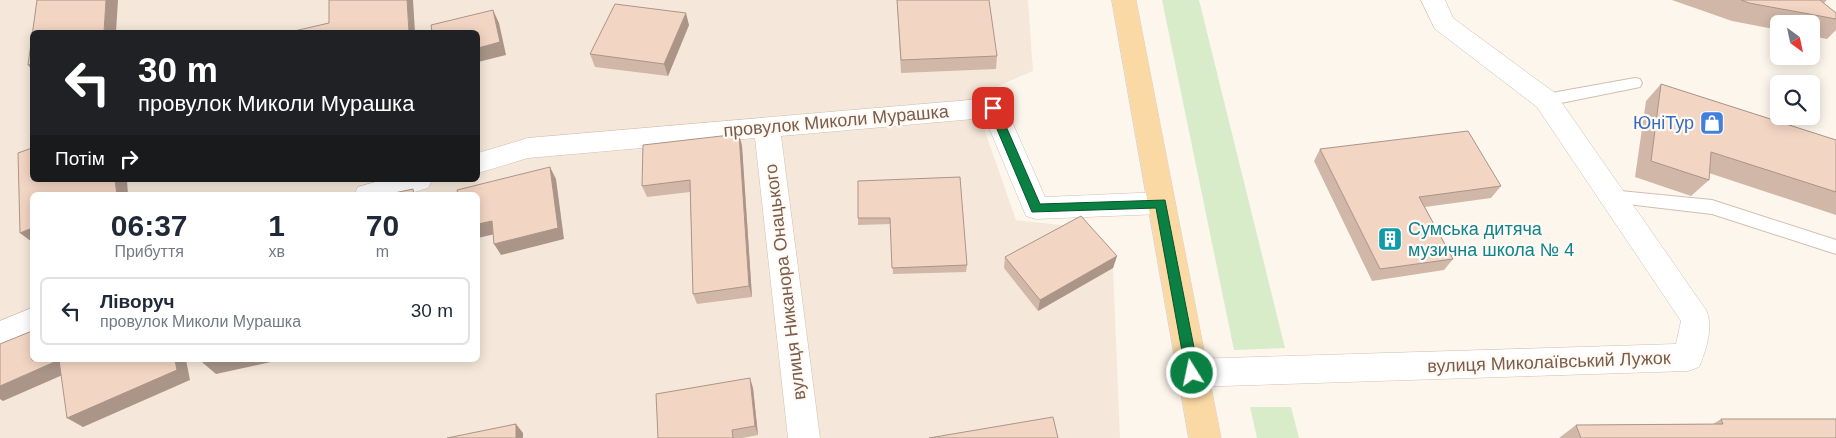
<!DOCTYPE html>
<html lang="uk">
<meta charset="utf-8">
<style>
:root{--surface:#fff;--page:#f2f2f3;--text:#1f2937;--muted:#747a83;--line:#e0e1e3}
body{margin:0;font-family:Helvetica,sans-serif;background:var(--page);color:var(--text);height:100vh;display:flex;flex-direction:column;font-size:19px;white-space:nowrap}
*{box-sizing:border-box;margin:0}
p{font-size:16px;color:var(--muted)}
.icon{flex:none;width:28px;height:28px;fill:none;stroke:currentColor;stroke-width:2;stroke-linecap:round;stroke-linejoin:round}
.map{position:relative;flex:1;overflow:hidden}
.details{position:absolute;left:30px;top:192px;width:450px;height:170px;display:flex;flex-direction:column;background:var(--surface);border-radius:8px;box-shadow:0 2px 12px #0003}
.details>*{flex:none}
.hud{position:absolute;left:30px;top:30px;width:450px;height:152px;border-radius:8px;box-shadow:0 2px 12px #0003;background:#202124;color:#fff;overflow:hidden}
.needle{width:32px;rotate:147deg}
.controls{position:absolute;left:1770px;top:15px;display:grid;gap:10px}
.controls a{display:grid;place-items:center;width:50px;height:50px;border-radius:8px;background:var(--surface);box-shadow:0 2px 12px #0003;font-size:25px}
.pin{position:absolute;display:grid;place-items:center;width:42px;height:42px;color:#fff;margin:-21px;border-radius:10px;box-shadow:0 2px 8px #0006}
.me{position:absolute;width:55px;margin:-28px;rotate:350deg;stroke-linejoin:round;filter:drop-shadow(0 0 4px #0008)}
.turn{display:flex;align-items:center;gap:18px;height:105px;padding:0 25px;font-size:22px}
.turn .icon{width:65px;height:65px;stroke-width:2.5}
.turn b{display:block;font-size:35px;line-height:42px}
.then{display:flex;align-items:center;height:48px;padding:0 25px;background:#0003;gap:10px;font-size:19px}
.eta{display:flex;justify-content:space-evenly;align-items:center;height:85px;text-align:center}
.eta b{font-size:30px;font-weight:800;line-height:35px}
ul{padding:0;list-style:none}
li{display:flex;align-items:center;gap:15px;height:68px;margin:0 10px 8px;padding:0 15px;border:2px solid var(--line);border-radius:8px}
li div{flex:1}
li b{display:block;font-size:19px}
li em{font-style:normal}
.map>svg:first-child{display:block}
.residential{fill:#f5e8da;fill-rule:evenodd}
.green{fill:#d8ecc9}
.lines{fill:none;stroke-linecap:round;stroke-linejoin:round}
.lane-casing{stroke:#d1beb0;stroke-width:2}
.street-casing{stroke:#d1beb0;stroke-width:1}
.primary-casing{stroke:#dad1cd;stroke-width:1}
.lane{fill:#fff;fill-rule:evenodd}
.street{fill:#fff;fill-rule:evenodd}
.primary{fill:#fbd9a5;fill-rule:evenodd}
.wall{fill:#d1b7a8}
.shaded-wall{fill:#aa9588}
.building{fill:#f3d5c3;stroke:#aa9588}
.route{fill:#0b8043;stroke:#07532c}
.labels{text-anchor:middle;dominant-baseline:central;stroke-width:4.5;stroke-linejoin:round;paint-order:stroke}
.street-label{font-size:18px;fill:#7a5c4d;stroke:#fffaf3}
.shop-label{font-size:18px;fill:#366cbe;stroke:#fffaf3;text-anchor:end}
.culture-label{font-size:18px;fill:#0d838f;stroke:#fffaf3;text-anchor:start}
</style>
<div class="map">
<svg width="1836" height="438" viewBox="0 0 1836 438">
<rect width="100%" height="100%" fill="#fdf6ec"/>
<!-- residential -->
<path class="residential" d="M 0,0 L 1028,0 L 1033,71 L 973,97 L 1016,220 L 1078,227 L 1113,268 L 1120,438 L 0,438 ZM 32,32 L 478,32 L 478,180 L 32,180 ZM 32,195 L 478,195 L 478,360 L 32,360 Z"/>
<!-- green -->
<g class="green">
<polygon points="1162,0 1199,0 1285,348 1234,350"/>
<polygon points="1250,407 1291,407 1299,438 1257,438"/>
</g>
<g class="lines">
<defs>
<g id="lane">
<polygon points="1635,78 1640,79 1642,83 1640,87 1546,106 1541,104 1539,100 1541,96 1546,94"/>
<polygon points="1610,190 1712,200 1836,240 1836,254 1712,214 1610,202 1604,201 1602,196 1604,191"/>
</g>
<g id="street">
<path d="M 1421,0 L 1445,0 L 1453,18 L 1555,93 L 1706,310 C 1714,326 1706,351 1699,367 L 1688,371 L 1192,387 L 1181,383 L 1177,373 L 1181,363 L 1192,359 L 1676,344 L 1681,321 L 1537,107 L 1435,29 Z"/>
<polygon points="993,98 1002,101 1006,108 1045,197 1161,192 1171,195 1175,203 1171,211 1161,214 1036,219 1026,216 985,118 781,136 820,438 788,438 755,138 528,158 478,173 478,153 528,138"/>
<polygon points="382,180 432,180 428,188 404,195 354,195 358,187"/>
<polygon points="32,308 32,334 0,347 0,321"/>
</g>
<polygon id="primary" points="1112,0 1136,0 1221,438 1189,438"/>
</defs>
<!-- lane casing -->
<use href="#lane" class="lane-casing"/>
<!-- street casing -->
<use href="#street" class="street-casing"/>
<!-- primary casing -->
<use href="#primary" class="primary-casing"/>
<!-- lane -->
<use href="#lane" class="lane"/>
<!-- street -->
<use href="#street" class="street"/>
<!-- primary -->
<use href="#primary" class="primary"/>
</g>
<!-- wall -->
<g class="wall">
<polygon points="897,0 997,56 996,69 901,73"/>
<polygon points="1672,0 1827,0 1824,3 1836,13 1836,30 1827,39 1811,36 1811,24 1779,24 1779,30 1732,21"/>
<polygon points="689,25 668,76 595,67 590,54"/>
<polygon points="1661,84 1836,140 1836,215 1709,173 1709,180 1691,196 1635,177 1646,101"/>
<polygon points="739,134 742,146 752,297 697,304 693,294 690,192 647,197 642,186"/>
<polygon points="1320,149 1501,186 1491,198 1425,207 1453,259 1444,270 1372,281 1314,161"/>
<polygon points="858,181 967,265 966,272 893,274 891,224 858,225"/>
<polygon points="1117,256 1113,268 1038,311 1004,268 1005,257"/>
<polygon points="753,388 758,435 742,438 658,438"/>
<polygon points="1721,419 1836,438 1559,438 1576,425 1713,424"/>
</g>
<!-- shaded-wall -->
<g class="shaded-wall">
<polygon points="106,0 118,0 116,32 104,32"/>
<polygon points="407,0 413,0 415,32 409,32"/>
<polygon points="493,10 499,23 506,55 478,62 478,48"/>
<polygon points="686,13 689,25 668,76 664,64"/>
<polygon points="32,64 32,70 28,65"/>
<polygon points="739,134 742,146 752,297 749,286"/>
<polygon points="550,167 556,179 564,239 501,255 494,244"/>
<polygon points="115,180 127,180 128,195 117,195"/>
<polygon points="492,221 499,233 478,238 478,224"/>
<polygon points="32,228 32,242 20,233"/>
<polygon points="1117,256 1113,268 1038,311 1040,300"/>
<polygon points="59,360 74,370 3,401 0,399 0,386"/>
<polygon points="175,360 186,360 190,380 83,427 67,418"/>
<polygon points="219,360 280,360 216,374 203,363"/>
<polygon points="750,378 753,388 758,435 755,426"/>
<polygon points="516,424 523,433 523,438 516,438"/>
</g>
<!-- building -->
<g class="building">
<polygon points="37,0 106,0 104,32 32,32 32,64 28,65"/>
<polygon points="329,0 407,0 409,32 290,32 329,23"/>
<polygon points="897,0 989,0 997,56 901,60"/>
<polygon points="1741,0 1820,0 1836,13 1836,19 1749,3"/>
<polygon points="615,4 686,13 664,64 590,54"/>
<polygon points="493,10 500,42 478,48 478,32 432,32 431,25"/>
<polygon points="1661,84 1836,140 1836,192 1711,152 1709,180 1651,161"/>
<polygon points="1468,131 1501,186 1419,197 1453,259 1380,269 1320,149"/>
<polygon points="739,134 749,286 693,294 690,180 642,186 643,145"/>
<polygon points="32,148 32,180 115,180 117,195 32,195 32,228 20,233 18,153"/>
<polygon points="550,167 558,228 494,244 492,221 478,224 478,195 458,195 457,190"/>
<polygon points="960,177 967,265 892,268 890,218 858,218 858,181"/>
<polygon points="413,189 414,195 385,195"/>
<polygon points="1081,216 1117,256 1040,300 1005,257"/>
<polygon points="32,331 32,360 175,360 177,370 67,418 59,360 0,386 0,344"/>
<polygon points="203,360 219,360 203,363"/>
<polygon points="750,378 755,426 732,430 733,438 658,438 656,394"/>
<polygon points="1053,417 1058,438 929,438"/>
<polygon points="1721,419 1836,419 1836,438 1581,438 1576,425 1723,424"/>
<polygon points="516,424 516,438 447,438"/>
</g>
<!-- route -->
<polygon class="route" points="993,104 998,108 1040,204 1165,200 1199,373 1197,377 1192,379 1188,377 1186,373 1156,208 1032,212 988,108"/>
<!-- icons -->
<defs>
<symbol id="shop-square" viewBox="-11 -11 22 22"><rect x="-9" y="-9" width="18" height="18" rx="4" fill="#3f7fe0" stroke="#fffaf3"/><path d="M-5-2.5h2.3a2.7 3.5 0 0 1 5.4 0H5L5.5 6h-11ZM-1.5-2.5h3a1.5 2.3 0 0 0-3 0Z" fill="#fff"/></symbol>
<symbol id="building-square" viewBox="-11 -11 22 22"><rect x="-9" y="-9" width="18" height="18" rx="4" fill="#0f9aa8" stroke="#fffaf3"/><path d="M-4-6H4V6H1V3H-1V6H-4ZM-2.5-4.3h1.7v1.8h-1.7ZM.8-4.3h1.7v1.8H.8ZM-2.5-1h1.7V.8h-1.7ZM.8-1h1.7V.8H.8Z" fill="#fff"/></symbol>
</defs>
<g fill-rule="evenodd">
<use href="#shop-square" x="1698" y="109" width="28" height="28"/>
<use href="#building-square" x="1376" y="225" width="28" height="28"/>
</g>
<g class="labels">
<!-- street labels -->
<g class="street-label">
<text transform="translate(836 121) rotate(-5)">провулок Миколи Мурашка</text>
<text transform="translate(785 282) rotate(-97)">вулиця Никанора Онацького</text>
<text transform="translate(1549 362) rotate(-2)">вулиця Миколаївський Лужок</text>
</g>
<!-- shop labels -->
<g class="shop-label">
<text x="1694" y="123">ЮніТур</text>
</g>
<!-- culture labels -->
<g class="culture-label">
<text x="1408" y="229">Сумська дитяча<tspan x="1408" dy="21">музична школа № 4</tspan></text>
</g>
</g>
</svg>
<div class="controls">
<a><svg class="needle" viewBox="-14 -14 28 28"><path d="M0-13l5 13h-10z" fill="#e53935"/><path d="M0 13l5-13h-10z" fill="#747a83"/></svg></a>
<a><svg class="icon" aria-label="search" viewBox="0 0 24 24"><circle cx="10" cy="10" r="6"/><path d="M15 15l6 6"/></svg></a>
</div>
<div class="pin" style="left:993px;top:108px;background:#d93025"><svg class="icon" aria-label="arrive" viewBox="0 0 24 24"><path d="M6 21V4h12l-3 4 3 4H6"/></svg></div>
<svg class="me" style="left:1192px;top:373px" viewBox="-20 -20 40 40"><circle r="17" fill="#0b8043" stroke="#fff" stroke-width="3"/><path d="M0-11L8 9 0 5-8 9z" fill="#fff"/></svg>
<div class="hud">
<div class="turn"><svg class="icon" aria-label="left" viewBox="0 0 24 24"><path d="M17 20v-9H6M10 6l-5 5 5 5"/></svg><div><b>30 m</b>провулок Миколи Мурашка</div></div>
<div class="then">Потім<svg class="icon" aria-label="right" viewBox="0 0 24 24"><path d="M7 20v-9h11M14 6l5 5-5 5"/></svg></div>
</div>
<section class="details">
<div class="eta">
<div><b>06:37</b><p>Прибуття</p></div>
<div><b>1</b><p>хв</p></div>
<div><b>70</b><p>m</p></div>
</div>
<ul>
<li><svg class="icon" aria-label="left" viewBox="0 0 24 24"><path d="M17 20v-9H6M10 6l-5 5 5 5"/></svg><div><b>Ліворуч</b><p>провулок Миколи Мурашка</p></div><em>30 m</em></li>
</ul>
</section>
</div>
